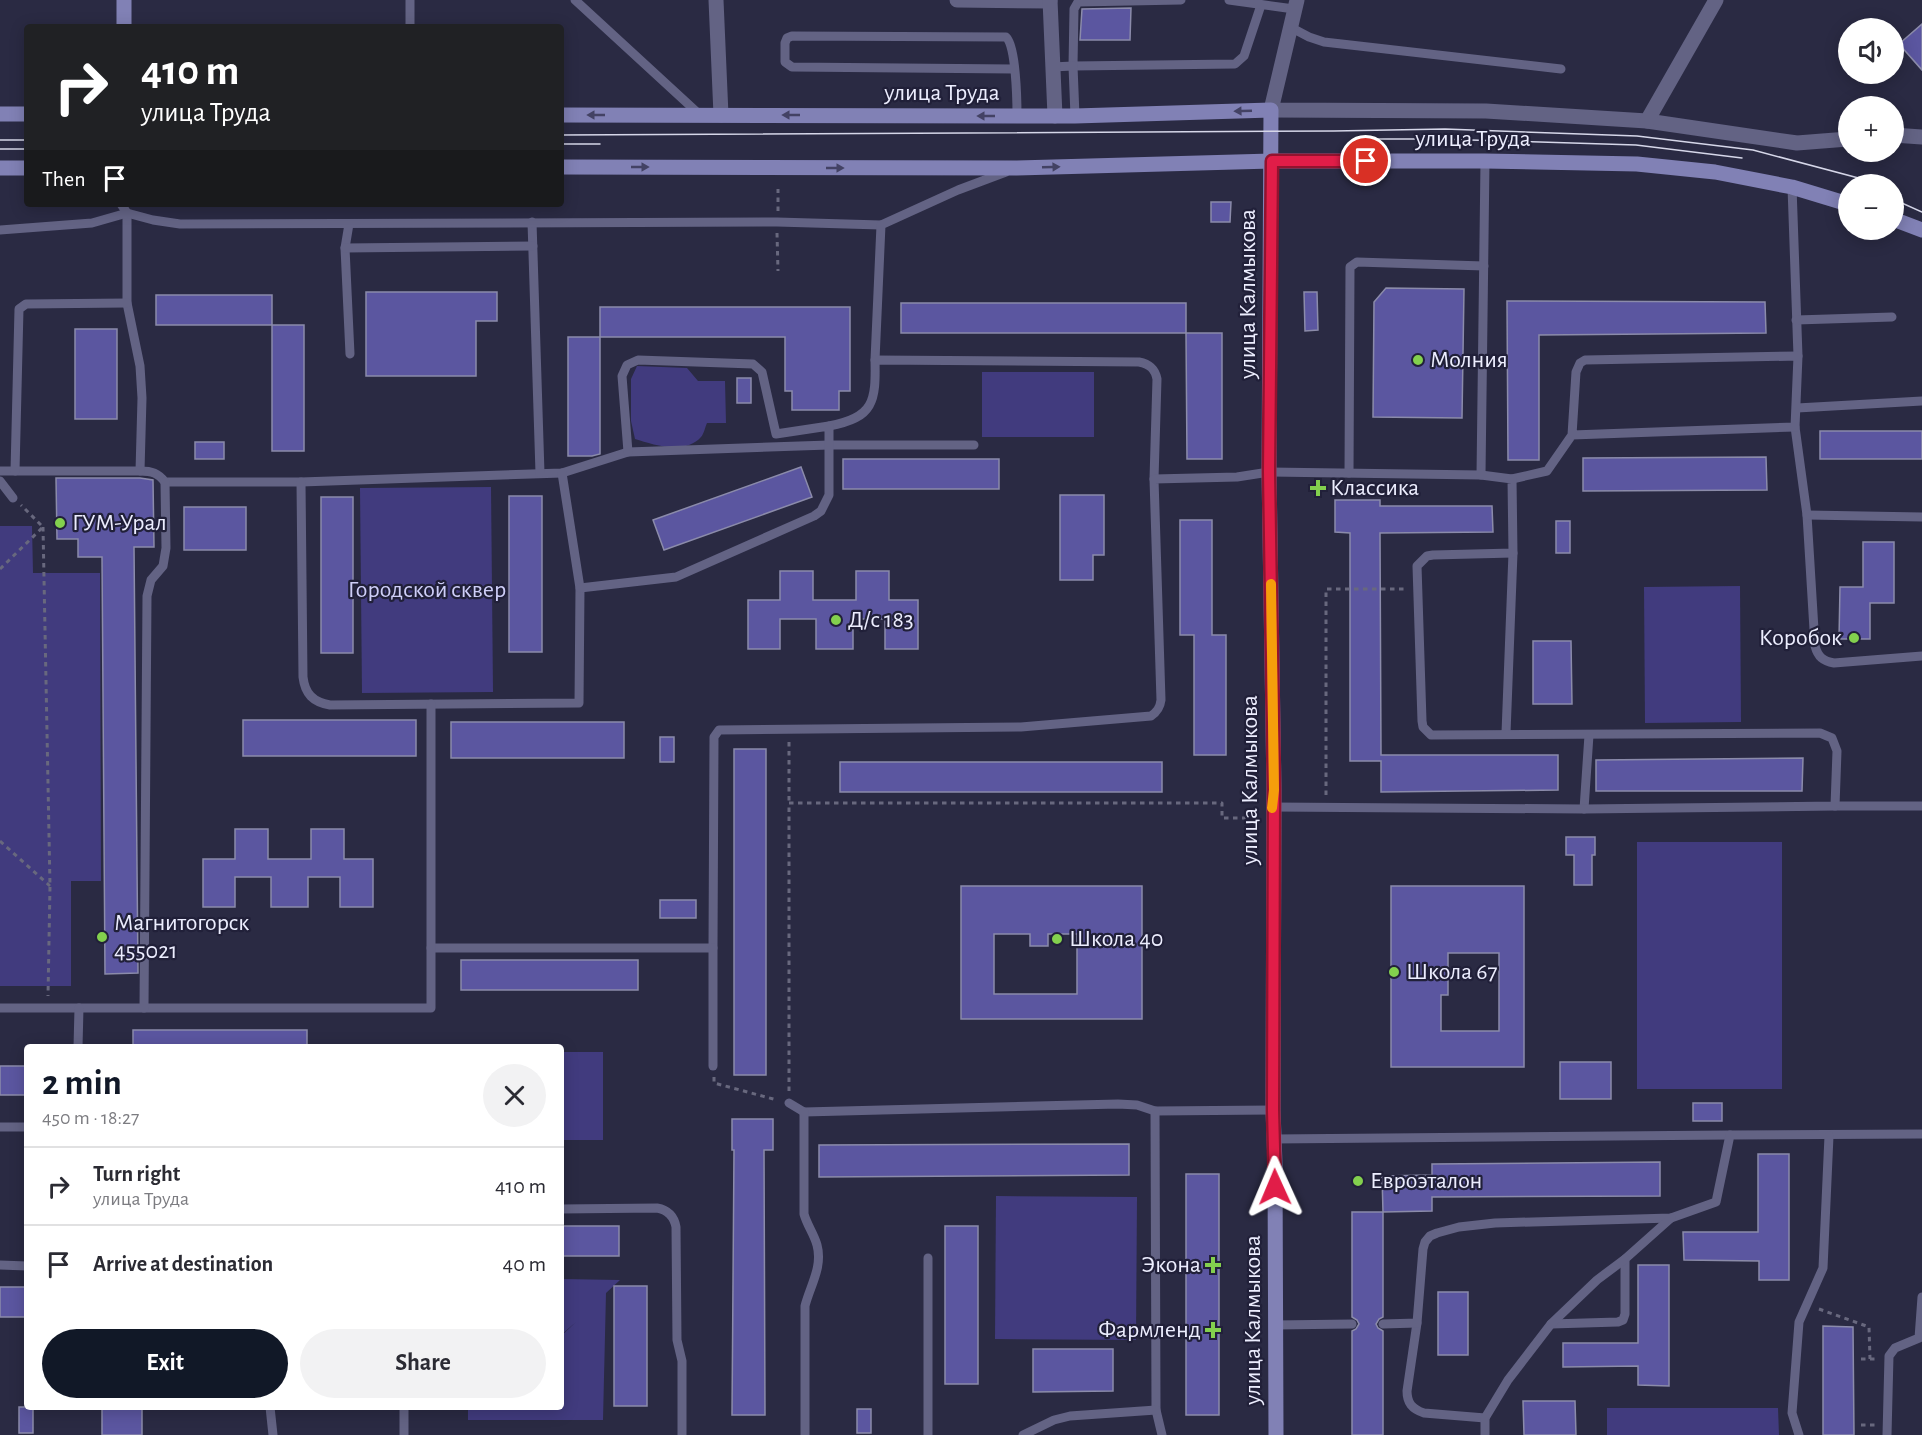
<!DOCTYPE html>
<meta charset="utf-8">
<style>
:root{--surface:#fff;--page:#f2f2f3;--text:#2b2b33;--muted:#7c7c81;--line:#e1e1e2;--accent:#111827}
body{margin:0;font-family:"Alegreya Sans",sans-serif;background:var(--page);color:var(--text);height:100vh;display:flex;flex-direction:column;font-size:22px;white-space:nowrap}
*{box-sizing:border-box;margin:0}
p{font-size:20px;color:var(--muted)}
.icon{flex:none;width:33px;height:33px;fill:none;stroke:currentColor;stroke-width:2;stroke-linecap:round;stroke-linejoin:round}
.map{position:relative;flex:1;overflow:hidden}
.sheet{position:absolute;left:24px;top:1044px;width:540px;height:366px;display:flex;flex-direction:column;background:var(--surface);border-radius:6px;box-shadow:0 3px 15px #0003}
.sheet>*{flex:none}
.top-card{position:absolute;left:24px;top:24px;width:540px;height:183px;border-radius:6px;box-shadow:0 3px 15px #0003;background:#202124;color:#fff;overflow:hidden}
.buttons{position:absolute;left:1838px;top:18px;display:grid;gap:12px}
.buttons a{display:grid;place-items:center;width:66px;height:66px;border-radius:50%;background:var(--surface);box-shadow:0 3px 15px #0003;font-size:30px}
.pin{position:absolute;display:grid;place-items:center;width:51px;height:51px;color:#fff;margin:-26px;border:3px solid #fff;border-radius:50%;box-shadow:0 2px 6px #0007}
.me{position:absolute;width:66px;margin:-33px;rotate:359deg;stroke-linejoin:round;filter:drop-shadow(0 0 4px #0008)}
.turn{display:flex;align-items:center;gap:21px;height:126px;padding:0 18px;font-size:27px}
.turn .icon{width:78px;height:78px;stroke-width:2.5}
.turn b{display:block;font-size:42px;line-height:51px}
.then{display:flex;align-items:center;height:57px;padding:0 18px;background:#0003;gap:12px;font-size:22px}
.round{display:grid;place-items:center;flex:none;width:63px;height:63px;border-radius:32px;background:var(--page)}
.head{display:flex;align-items:center;justify-content:space-between;height:102px;padding:0 18px}
h1{font-size:36px;font-weight:600;line-height:45px;color:var(--accent)}
.cta{display:flex;gap:12px;margin-top:auto;padding:12px 18px}
.cta a{flex:1;height:69px;border-radius:36px;background:var(--accent);color:#fff;font-size:24px;font-weight:600;line-height:69px;text-align:center}
.cta a+a{background:var(--page);color:var(--text)}
ul{padding:0;list-style:none}
li{display:flex;align-items:center;gap:18px;height:78px;padding:0 18px;border-top:2px solid var(--line)}
li div{flex:1}
li b{display:block;font-size:22px}
li em{font-style:normal}
.map>svg:first-child{display:block}
.green{fill:#413b7e}
.building{fill:#5b56a0;stroke:#8b8baa;stroke-width:1.5;fill-rule:evenodd}
.lines{fill:none;stroke-linecap:round;stroke-linejoin:round}
.path{stroke:#68687e;stroke-width:3;stroke-dasharray:4.5 4.5;stroke-linecap:butt}
.lane{stroke:#636384;stroke-width:9}
.street{stroke:#636384;stroke-width:15}
.secondary{stroke:#8181b5;stroke-width:15}
.tram{stroke:#d6d7e9;stroke-width:1.5}
.oneway{fill:#434264}
.route-casing{stroke:#92132f;stroke-width:15}
.route{stroke:#e11d48;stroke-width:10}
.slow{stroke:#f59e0b;stroke-width:10}
.poi-dot{fill:#83d04e;stroke:#212039;stroke-width:2}
.labels{text-anchor:middle;dominant-baseline:central;stroke-width:4.5;stroke-linejoin:round;paint-order:stroke}
.street-label{font-size:24px;fill:#ecedfe;stroke:#212039}
.poi-label{font-size:24px;fill:#ecedfe;stroke:#212039;text-anchor:start}
.park-label{font-size:24px;fill:#cecef8;stroke:#212039}
</style>
<div class="map">
<svg width="1922" height="1435" viewBox="0 0 1922 1435">
<rect width="100%" height="100%" fill="#2a2a43"/>
<!-- green -->
<g class="green">
<path d="M 637,366 L 687,368 L 698,381 L 725,381 L 726,423 L 707,423 C 705,427 704,434 701,437 C 685,455 654,445 635,439 L 631,421 L 631,379 Z"/>
<rect x="982" y="372" width="112" height="65"/>
<polygon points="491,487 493,692 362,693 360,488"/>
<polygon points="0,526 32,526 33,573 100,573 101,881 71,881 71,986 0,986"/>
<polygon points="1740,586 1741,722 1645,723 1644,587"/>
<rect x="1637" y="842" width="145" height="247"/>
<rect x="561" y="1052" width="42" height="88"/>
<polygon points="996,1196 1137,1197 1136,1340 995,1339"/>
<polygon points="561,1279 620,1280 606,1293 603,1420 468,1420 468,1407 561,1407 561,1336 576,1322 561,1335"/>
<polygon points="1607,1408 1778,1408 1779,1435 1607,1435"/>
</g>
<!-- building -->
<g class="building">
<polygon points="1131,8 1130,40 1080,40 1082,9"/>
<polygon points="1922,24 1922,70 1899,44"/>
<polygon points="1211,202 1231,202 1230,222 1211,222"/>
<polygon points="1386,288 1464,289 1462,418 1373,417 1374,302"/>
<polygon points="366,292 497,292 497,321 476,321 476,376 366,376"/>
<polygon points="1304,292 1317,292 1318,330 1305,331"/>
<rect x="156" y="295" width="116" height="30"/>
<polygon points="1507,301 1765,302 1766,333 1539,335 1539,460 1508,460"/>
<rect x="901" y="303" width="285" height="30"/>
<polygon points="600,307 850,307 850,391 839,391 839,410 792,410 792,391 785,391 785,337 600,337"/>
<rect x="272" y="325" width="32" height="126"/>
<rect x="75" y="329" width="42" height="90"/>
<polygon points="1186,333 1222,333 1222,459 1187,459"/>
<polygon points="568,337 600,337 600,454 592,456 568,456"/>
<rect x="737" y="378" width="14" height="25"/>
<rect x="1820" y="431" width="102" height="28"/>
<rect x="195" y="442" width="29" height="17"/>
<polygon points="1766,457 1767,490 1583,491 1583,458"/>
<rect x="843" y="459" width="156" height="30"/>
<polygon points="801,467 812,497 664,550 653,520"/>
<polygon points="56,478 140,478 153,480 154,547 134,547 138,973 105,974 102,557 78,557 78,539 57,539"/>
<polygon points="1060,495 1104,495 1104,555 1093,555 1093,580 1060,580"/>
<rect x="509" y="496" width="33" height="156"/>
<rect x="321" y="497" width="32" height="156"/>
<polygon points="1335,500 1380,500 1380,506 1492,506 1493,532 1380,533 1381,755 1558,755 1558,790 1381,792 1381,761 1350,761 1350,533 1335,532"/>
<rect x="184" y="507" width="62" height="43"/>
<polygon points="1180,520 1212,520 1212,635 1226,635 1226,755 1194,755 1194,635 1180,635"/>
<rect x="1556" y="521" width="14" height="32"/>
<polygon points="1863,542 1894,542 1894,603 1870,603 1870,639 1839,639 1840,587 1863,587"/>
<polygon points="780,571 813,571 813,600 856,600 856,571 889,571 889,600 918,600 918,649 885,649 885,619 853,619 853,649 816,649 816,619 780,619 780,649 748,649 748,600 780,600"/>
<polygon points="1533,641 1571,641 1572,704 1533,704"/>
<rect x="243" y="720" width="173" height="36"/>
<rect x="451" y="722" width="173" height="36"/>
<rect x="660" y="737" width="14" height="25"/>
<rect x="734" y="749" width="32" height="326"/>
<polygon points="1803,758 1802,791 1596,791 1596,760"/>
<rect x="840" y="762" width="322" height="30"/>
<polygon points="235,829 268,829 268,859 311,859 311,829 344,829 344,859 373,859 373,907 340,907 340,877 308,877 308,907 271,907 271,877 235,877 235,907 203,907 203,859 235,859"/>
<polygon points="1566,837 1595,837 1595,855 1592,855 1592,885 1574,885 1574,855 1566,855"/>
<path d="M 961,886 L 1142,886 L 1142,1019 L 961,1019 ZM 994,934 L 1030,934 L 1030,946 L 1048,946 L 1048,934 L 1077,934 L 1077,994 L 994,994 Z"/>
<path d="M 1391,886 L 1524,886 L 1524,1067 L 1391,1067 ZM 1448,953 L 1499,953 L 1499,1031 L 1441,1031 L 1441,995 L 1448,995 Z"/>
<rect x="660" y="900" width="36" height="18"/>
<rect x="461" y="960" width="177" height="30"/>
<rect x="133" y="1030" width="174" height="17"/>
<rect x="1560" y="1062" width="51" height="37"/>
<rect x="0" y="1066" width="27" height="29"/>
<rect x="1693" y="1103" width="29" height="18"/>
<polygon points="732,1119 773,1119 773,1150 764,1150 765,1415 732,1415 734,1150 732,1150"/>
<polygon points="1129,1144 1129,1175 819,1177 819,1145"/>
<polygon points="1758,1154 1789,1154 1789,1280 1759,1280 1759,1261 1684,1260 1683,1232 1758,1232"/>
<polygon points="1660,1162 1660,1196 1432,1197 1432,1211 1383,1212 1382,1176 1432,1175 1432,1164"/>
<rect x="1186" y="1174" width="33" height="241"/>
<polygon points="1352,1212 1383,1212 1383,1317 1379,1319 1376,1324 1378,1328 1383,1331 1383,1435 1352,1435 1352,1331 1356,1329 1359,1324 1357,1320 1352,1317"/>
<rect x="561" y="1226" width="58" height="30"/>
<rect x="945" y="1226" width="33" height="158"/>
<polygon points="1638,1265 1669,1265 1669,1386 1638,1385 1638,1366 1563,1367 1563,1343 1638,1343"/>
<rect x="614" y="1286" width="33" height="120"/>
<rect x="0" y="1287" width="27" height="30"/>
<rect x="1438" y="1292" width="30" height="63"/>
<polygon points="1823,1326 1853,1327 1854,1435 1823,1435"/>
<polygon points="1033,1349 1113,1349 1113,1391 1033,1392"/>
<polygon points="1523,1401 1575,1401 1576,1435 1524,1435"/>
<rect x="19" y="1407" width="14" height="26"/>
<rect x="102" y="1407" width="40" height="28"/>
<rect x="857" y="1409" width="14" height="24"/>
</g>
<g class="lines">
<!-- path -->
<g class="path">
<polyline points="778,211 778,189"/>
<polyline points="777,233 778,271"/>
<polyline points="43,527 50,886 48,996"/>
<polyline points="0,569 43,527 21,505"/>
<polyline points="789,742 789,803"/>
<polyline points="1326,795 1326,589 1407,589"/>
<polyline points="0,841 50,886"/>
<polyline points="714,1077 714,1083 777,1100"/>
<polyline points="789,1091 789,803 1222,803 1222,818 1259,818"/>
<polyline points="1819,1309 1869,1327 1870,1359"/>
<polyline points="1861,1359 1877,1359"/>
<polyline points="1861,1425 1876,1425"/>
</g>
<!-- lane -->
<g class="lane">
<polyline points="410,0 410,27"/>
<polyline points="575,0 699,114"/>
<polyline points="1181,0 1078,2 1074,9 1073,66 1235,64 1244,56 1261,5"/>
<polyline points="1229,0 1294,9"/>
<polyline points="1290,27 1309,37 1324,42 1561,69"/>
<polyline points="1052,67 1073,66 1075,116"/>
<path d="M 1013,69 L 792,67 L 785,62 L 785,43 L 787,38 L 792,36 L 1006,37 C 1016,46 1017,100 1017,116"/>
<polyline points="1792,187 1798,356"/>
<path d="M 121,204 L 127,213 L 127,303 L 140,366 L 142,398 L 140,471 C 152,471 158,473 165,482 L 301,482 L 562,473 L 628,452 L 829,445 L 974,445"/>
<polyline points="532,222 540,473"/>
<polyline points="349,224 345,248 350,354"/>
<polyline points="0,230 92,223 127,213 153,220 180,224 777,222 881,225"/>
<polyline points="345,248 533,246"/>
<polyline points="1796,320 1892,317"/>
<polyline points="875,360 881,225 958,190 1006,172"/>
<polyline points="1797,408 1922,401"/>
<path d="M 829,426 C 874,418 876,401 875,360 L 1139,362 C 1150,364 1155,369 1157,379 L 1154,479"/>
<path d="M 1795,427 L 1807,515 L 1815,646 C 1818,657 1823,661 1834,663 L 1922,656"/>
<polyline points="0,471 140,471"/>
<polyline points="15,471 19,309 26,304 127,303"/>
<polyline points="1349,473 1350,267 1357,262 1484,266"/>
<polyline points="1481,475 1485,161"/>
<polyline points="1512,479 1547,471 1572,435 1576,372 1580,363 1585,360 1798,356 1795,427 1572,435"/>
<polyline points="0,481 13,498"/>
<path d="M 301,482 L 303,677 C 305,694 313,702 330,705 L 579,703 L 580,588 L 562,473"/>
<polyline points="1807,515 1922,517"/>
<polyline points="580,588 676,577 814,516 821,511 829,495 829,426 776,434 762,372 753,364 638,360 627,365 622,376 628,452"/>
<polyline points="1506,733 1513,553"/>
<polyline points="1835,806 1922,806"/>
<polyline points="1584,809 1589,735"/>
<path d="M 431,948 L 713,948 L 714,737 L 719,730 L 1021,727 L 1151,716 C 1157,712 1160,708 1161,700 L 1154,479 L 1237,477 L 1269,472 L 1481,475 L 1512,479 L 1513,553 L 1433,555 L 1427,556 L 1417,566 L 1422,721 L 1423,727 L 1431,735 L 1820,733 L 1832,738 L 1837,751 L 1835,806 L 1584,809 L 1272,807"/>
<polyline points="713,948 713,1066"/>
<polyline points="0,1008 431,1008 431,704"/>
<polyline points="144,1008 147,596 151,580 163,566 166,548 165,482"/>
<polyline points="78,1047 79,1008"/>
<polyline points="789,1103 804,1112 1118,1104 1137,1105 1155,1111 1273,1110"/>
<polyline points="1155,1111 1156,1410 1162,1435"/>
<path d="M 804,1112 L 804,1214 C 807,1225 814,1234 817,1245 C 823,1267 810,1286 805,1306 L 805,1435"/>
<polyline points="0,1127 27,1127"/>
<polyline points="1274,1139 1730,1135"/>
<path d="M 561,1209 L 657,1208 C 668,1210 674,1216 676,1227 L 677,1340 L 682,1361 L 682,1435"/>
<polyline points="0,1265 27,1266"/>
<path d="M 1417,1323 L 1407,1391 C 1407,1403 1412,1409 1424,1413 L 1485,1418"/>
<polyline points="1383,1324 1417,1323 1423,1249 1425,1242 1430,1236 1437,1233 1459,1227 1495,1223 1671,1218 1716,1202 1730,1135 1922,1134"/>
<polyline points="1551,1324 1618,1322 1623,1320 1625,1314 1625,1259 1671,1218"/>
<polyline points="1275,1325 1352,1324"/>
<polyline points="270,1407 273,1435"/>
<polyline points="404,1407 404,1435"/>
<polyline points="928,1435 928,1258"/>
<polyline points="1023,1435 1054,1420 1070,1416 1156,1410"/>
<polyline points="1485,1435 1485,1418 1508,1380 1551,1324 1597,1280 1625,1259"/>
<polyline points="1799,1435 1792,1413 1799,1322 1823,1268 1829,1136"/>
<polyline points="1887,1435 1889,1356 1895,1348 1919,1338 1922,1297"/>
</g>
<!-- street -->
<g class="street">
<polyline points="716,0 721,115"/>
<polyline points="957,0 1050,1"/>
<polyline points="1050,0 1055,116"/>
<polyline points="1297,0 1271,110 1486,111 1647,121 1797,143 1848,139"/>
<polyline points="1647,121 1716,0"/>
<polyline points="1893,135 1922,137"/>
</g>
<!-- secondary -->
<g class="secondary">
<polyline points="124,27 124,0"/>
<polyline points="0,114 27,114"/>
<polyline points="561,115 1075,116 1271,110 1269,472 1274,790 1273,1110 1275,1164 1276,1435"/>
<polyline points="561,167 1017,168 1272,161 1485,161 1637,164 1715,172 1792,187 1848,204"/>
<polyline points="0,168 27,168"/>
<polyline points="1893,219 1922,230"/>
</g>
<!-- tram -->
<g class="tram">
<polyline points="561,135 1334,131 1445,129 1637,136 1753,150 1881,184"/>
<polyline points="1374,139 1439,139 1636,145 1742,158"/>
<polyline points="0,140 27,140"/>
<polyline points="561,144 600,144"/>
<polyline points="0,149 27,149"/>
<polyline points="1893,199 1922,212"/>
</g>
</g>
<!-- one-way arrows -->
<defs><path id="oneway-solid" d="M-6-.8H1V-3.2L6.5 0L1 3.2V.8H-6Z" transform="scale(1.5)"/></defs>
<g class="oneway">
<use href="#oneway-solid" transform="translate(1243 111) rotate(178)"/>
<use href="#oneway-solid" transform="translate(596 115) rotate(-180)"/>
<use href="#oneway-solid" transform="translate(791 115) rotate(-180)"/>
<use href="#oneway-solid" transform="translate(986 116) rotate(-180)"/>
<use href="#oneway-solid" transform="translate(640 167)"/>
<use href="#oneway-solid" transform="translate(1051 167) rotate(-2)"/>
<use href="#oneway-solid" transform="translate(835 168)"/>
</g>
<g class="lines">
<defs>
<polyline id="route" points="1275,1187 1273,1110 1274,790 1269,472 1272,161 1366,161"/>
</defs>
<!-- route casing -->
<use href="#route" class="route-casing"/>
<!-- route -->
<use href="#route" class="route"/>
<!-- slow -->
<polyline class="slow" points="1271,584 1274,790 1272,808"/>
</g>
<!-- markers -->
<g class="poi-dot">
<circle cx="1418" cy="360" r="6"/>
<path d="M1315 479h6v6h6v6h-6v6h-6v-6h-6v-6h6z"/>
<circle cx="60" cy="523" r="6"/>
<circle cx="836" cy="620" r="6"/>
<circle cx="1854" cy="638" r="6"/>
<circle cx="102" cy="937" r="6"/>
<circle cx="1057" cy="939" r="6"/>
<circle cx="1394" cy="972" r="6"/>
<circle cx="1358" cy="1181" r="6"/>
<path d="M1210 1256h6v6h6v6h-6v6h-6v-6h-6v-6h6z"/>
<path d="M1210 1321h6v6h6v6h-6v6h-6v-6h-6v-6h6z"/>
</g>
<g class="labels">
<!-- street labels -->
<g class="street-label">
<text x="942" y="93">улица Труда</text>
<text x="1473" y="139">улица Труда</text>
<text transform="translate(1248 294) rotate(-90)">улица Калмыкова</text>
<text transform="translate(1250 780) rotate(-90)">улица Калмыкова</text>
<text transform="translate(1253 1320) rotate(-90)">улица Калмыкова</text>
</g>
<!-- poi labels -->
<g class="poi-label">
<text x="1430" y="360">Молния</text>
<text x="1330" y="488">Классика</text>
<text x="72" y="523">ГУМ-Урал</text>
<text x="848" y="620">Д/с 183</text>
<text x="1842" y="638" text-anchor="end">Коробок</text>
<text x="114" y="923">Магнитогорск<tspan x="114" dy="28">455021</tspan></text>
<text x="1069" y="939">Школа 40</text>
<text x="1406" y="972">Школа 67</text>
<text x="1370" y="1181">Евроэталон</text>
<text x="1201" y="1265" text-anchor="end">Экона</text>
<text x="1201" y="1330" text-anchor="end">Фармленд</text>
</g>
<!-- park labels -->
<g class="park-label">
<text x="427" y="590">Городской сквер</text>
</g>
</g>
</svg>
<div class="buttons">
<a><svg class="icon" aria-label="sound" viewBox="0 0 24 24"><path d="M4 9h4l5-4v14l-5-4H4zM17 9q2 3 0 6"/></svg></a>
<a>+</a>
<a>−</a>
</div>
<div class="pin" style="left:1366px;top:161px;background:#d93025"><svg class="icon" aria-label="arrive" viewBox="0 0 24 24"><path d="M6 21V4h12l-3 4 3 4H6"/></svg></div>
<svg class="me" style="left:1275px;top:1187px" viewBox="-20 -20 40 40"><path d="M0-17L14 15 0 8-14 15z" fill="#e11d48" stroke="#fff" stroke-width="4"/></svg>
<div class="top-card">
<div class="turn"><svg class="icon" aria-label="right" viewBox="0 0 24 24"><path d="M7 20v-9h11M14 6l5 5-5 5"/></svg><div><b>410 m</b>улица Труда</div></div>
<div class="then">Then<svg class="icon" aria-label="arrive" viewBox="0 0 24 24"><path d="M6 21V4h12l-3 4 3 4H6"/></svg></div>
</div>
<section class="sheet">
<div class="head"><div><h1>2 min</h1><p>450 m · 18:27</p></div><a class="round"><svg class="icon" aria-label="close" viewBox="0 0 24 24"><path d="M6 6l12 12M18 6L6 18"/></svg></a></div>
<ul>
<li><svg class="icon" aria-label="right" viewBox="0 0 24 24"><path d="M7 20v-9h11M14 6l5 5-5 5"/></svg><div><b>Turn right</b><p>улица Труда</p></div><em>410 m</em></li>
<li><svg class="icon" aria-label="arrive" viewBox="0 0 24 24"><path d="M6 21V4h12l-3 4 3 4H6"/></svg><div><b>Arrive at destination</b></div><em>40 m</em></li>
</ul>
<div class="cta"><a>Exit</a><a>Share</a></div>
</section>
</div>
